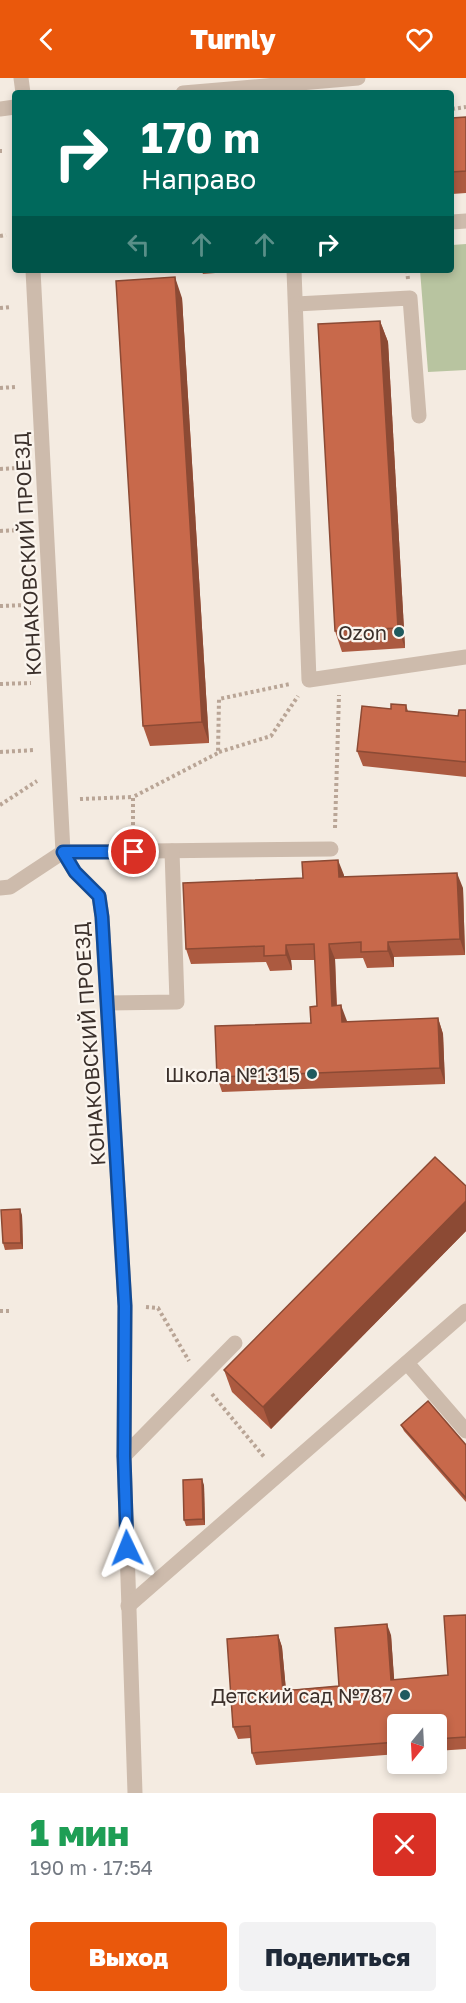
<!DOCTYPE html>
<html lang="ru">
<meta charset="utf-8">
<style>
:root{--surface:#fff;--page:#f2f2f3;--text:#1f2937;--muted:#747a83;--accent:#ea580c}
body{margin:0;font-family:"Golos Text",sans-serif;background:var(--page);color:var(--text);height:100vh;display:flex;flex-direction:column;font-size:22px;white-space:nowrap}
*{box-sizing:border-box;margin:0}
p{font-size:20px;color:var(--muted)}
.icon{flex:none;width:33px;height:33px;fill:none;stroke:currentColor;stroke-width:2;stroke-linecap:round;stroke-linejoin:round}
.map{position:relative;height:1715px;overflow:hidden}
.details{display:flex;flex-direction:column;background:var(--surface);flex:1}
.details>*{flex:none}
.guide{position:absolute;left:12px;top:12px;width:442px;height:183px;border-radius:6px;box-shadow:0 3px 9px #0003;background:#00695c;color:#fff;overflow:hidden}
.needle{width:39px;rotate:198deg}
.fabs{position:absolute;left:387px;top:1636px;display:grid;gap:12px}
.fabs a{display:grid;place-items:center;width:60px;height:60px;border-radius:6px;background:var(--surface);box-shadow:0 3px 9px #0003;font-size:30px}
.pin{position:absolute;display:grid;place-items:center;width:51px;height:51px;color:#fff;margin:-26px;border:3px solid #fff;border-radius:50%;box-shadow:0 2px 6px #0007}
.me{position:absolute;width:66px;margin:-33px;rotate:358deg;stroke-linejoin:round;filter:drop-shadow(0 0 4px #0008)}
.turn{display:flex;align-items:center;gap:21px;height:126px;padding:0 30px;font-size:27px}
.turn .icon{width:78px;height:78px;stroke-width:2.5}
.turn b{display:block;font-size:42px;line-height:51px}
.lanes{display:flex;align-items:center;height:57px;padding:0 30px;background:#0003;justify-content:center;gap:30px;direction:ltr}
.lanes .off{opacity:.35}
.round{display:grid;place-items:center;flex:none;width:63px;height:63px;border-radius:6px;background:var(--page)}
.headline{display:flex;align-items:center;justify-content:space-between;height:102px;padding:0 30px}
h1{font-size:36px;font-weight:800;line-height:45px;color:#1e9e55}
.primary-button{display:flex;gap:12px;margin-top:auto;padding:12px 30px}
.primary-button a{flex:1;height:69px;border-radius:6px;background:var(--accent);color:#fff;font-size:24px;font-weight:800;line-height:69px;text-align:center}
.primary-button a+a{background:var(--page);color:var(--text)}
header{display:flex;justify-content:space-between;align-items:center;height:78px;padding:0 30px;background:var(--accent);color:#fff;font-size:27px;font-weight:800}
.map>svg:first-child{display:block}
.green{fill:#b8c4a0}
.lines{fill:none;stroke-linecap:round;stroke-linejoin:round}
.path{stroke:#b9a596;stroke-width:4;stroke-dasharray:3 3;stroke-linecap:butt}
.minor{stroke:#cdbbac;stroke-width:15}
.wall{fill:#ac5a40}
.shaded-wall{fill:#8c4a34}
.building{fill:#c8694b;stroke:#8c4a34;stroke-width:1.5}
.route-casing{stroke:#114b97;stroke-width:15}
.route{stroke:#1a73e8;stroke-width:10}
.poi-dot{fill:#1f5a5e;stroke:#fbf5ee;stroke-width:2}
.labels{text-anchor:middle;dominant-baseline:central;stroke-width:4.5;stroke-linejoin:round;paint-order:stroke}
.street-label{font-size:20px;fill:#3b302b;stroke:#fbf5ee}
.poi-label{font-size:20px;fill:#3b302b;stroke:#fbf5ee;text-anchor:end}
</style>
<header><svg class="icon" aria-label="back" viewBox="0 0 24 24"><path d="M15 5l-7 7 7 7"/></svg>Turnly<svg class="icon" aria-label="heart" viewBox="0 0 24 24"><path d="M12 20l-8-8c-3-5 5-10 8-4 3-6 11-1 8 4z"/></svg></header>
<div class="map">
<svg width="466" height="1715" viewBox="0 0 466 1715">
<rect width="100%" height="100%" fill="#f4ebe1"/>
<!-- green -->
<polygon class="green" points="466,166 466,292 428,294 420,192 452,192 452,167"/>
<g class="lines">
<!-- path -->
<g class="path">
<polyline points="452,31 466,29"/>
<polyline points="0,73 2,73"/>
<polyline points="0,158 6,157"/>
<polyline points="407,192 408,201"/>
<polyline points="0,230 11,229"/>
<polyline points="0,310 15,309"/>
<polyline points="0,391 19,390"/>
<polyline points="0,453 23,452"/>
<polyline points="0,528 27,527"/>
<polyline points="0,606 31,605"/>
<polyline points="0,674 35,672"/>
<polyline points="219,674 271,658 298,618"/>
<polyline points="80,721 133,719"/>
<polyline points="0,727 37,703"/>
<polyline points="335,750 339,617"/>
<polyline points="133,753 133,719 218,675 219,621 290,606"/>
<polyline points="146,1229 158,1230 189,1283"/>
<polyline points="0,1233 12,1233"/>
<polyline points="212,1316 265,1380"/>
</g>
<!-- minor -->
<g class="minor">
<polyline points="21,0 23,15"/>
<polyline points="183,15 358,0"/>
<polyline points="0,31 15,29"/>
<polyline points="452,144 466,143"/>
<polyline points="33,192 63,774 75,794 99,818 102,839 125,1228 124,1378 135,1715"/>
<polyline points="294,192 309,602 466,579"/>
<polyline points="296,226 410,220 419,338"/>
<polyline points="0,810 10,809 63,774 331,771"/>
<polyline points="108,925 177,924 172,773"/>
<polyline points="407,1285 466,1353"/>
<polyline points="124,1378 235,1265"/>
<polyline points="128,1528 466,1233"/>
</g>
</g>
<!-- wall -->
<g class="wall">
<polygon points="466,39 466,115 452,116 452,40"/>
<polygon points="201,192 240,192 240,193 203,196"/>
<polygon points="182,220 209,665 150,668 143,648"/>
<polygon points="380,243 388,264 405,570 342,574 335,553"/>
<polygon points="406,627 408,633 458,638 466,632 466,699 363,688 357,673 391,631"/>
<polygon points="344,797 344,799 463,810 465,877 394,879 394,889 367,890 363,880 335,881 337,928 347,944 438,940 443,956 445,1006 222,1014 217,999 311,945 317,928 315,882 291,882 292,892 270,893 266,884 191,886 186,871 303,800"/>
<polygon points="466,1108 466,1153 271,1351 232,1314 224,1292"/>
<polygon points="22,1137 23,1171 5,1172 3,1165"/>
<polygon points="401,1347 466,1367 466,1424 404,1353"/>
<polygon points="204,1407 205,1447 186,1448 184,1442"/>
<polygon points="466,1537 466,1671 436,1673 436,1647 398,1647 398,1676 256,1687 252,1675 251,1660 238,1661 233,1649 278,1557 282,1569 286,1612 339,1608 391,1557 394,1602 448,1597"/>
</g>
<!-- shaded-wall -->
<g class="shaded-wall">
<polygon points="175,199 182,220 209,665 202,644"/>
<polygon points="380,243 388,264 405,570 398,550"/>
<polygon points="338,782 344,797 344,815 339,799"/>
<polygon points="457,795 463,810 465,877 460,861"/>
<polygon points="388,864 394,879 394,889 388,873"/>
<polygon points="329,866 335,881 337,943 332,928"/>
<polygon points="286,867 291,882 292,892 286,877"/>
<polygon points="341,927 347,943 347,959 342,944"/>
<polygon points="438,940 443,956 445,1006 440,990"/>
<polygon points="466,1123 466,1153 271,1351 263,1329"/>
<polygon points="20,1131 22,1137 23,1171 21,1165"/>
<polygon points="202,1401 204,1407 205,1447 203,1441"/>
<polygon points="387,1546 391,1557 395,1613 391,1602"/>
<polygon points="278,1557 282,1569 287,1624 283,1613"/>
</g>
<!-- building -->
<g class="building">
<polygon points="466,39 466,93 452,94 452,40"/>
<polygon points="175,199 202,644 143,648 116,203"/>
<polygon points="380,243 398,550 335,553 318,246"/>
<polygon points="391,626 406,627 406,633 458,638 459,632 466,632 466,684 357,673 362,628 391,631"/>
<polygon points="338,782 339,799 457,795 460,861 388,864 388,873 361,874 361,864 329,866 332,928 341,927 342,944 438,940 440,990 217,999 215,948 311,945 310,929 317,928 314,866 286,867 286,877 264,878 264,868 186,871 183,805 303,800 302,784"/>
<polygon points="435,1079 466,1108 466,1123 263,1329 224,1292"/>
<polygon points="20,1131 21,1165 3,1165 1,1132"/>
<polygon points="428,1323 466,1367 466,1420 401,1347"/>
<polygon points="202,1401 203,1441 184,1442 183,1402"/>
<polygon points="466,1537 466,1659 436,1661 436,1647 398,1647 398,1664 252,1675 250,1648 233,1649 227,1561 278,1557 283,1613 339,1608 335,1550 387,1546 391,1602 448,1597 444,1538"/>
</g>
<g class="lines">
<defs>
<polyline id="route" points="127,1470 124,1378 125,1228 102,839 99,818 75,794 63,774 134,774"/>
</defs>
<!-- route casing -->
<use href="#route" class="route-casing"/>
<!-- route -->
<use href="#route" class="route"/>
</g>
<!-- markers -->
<g class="poi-dot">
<circle cx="399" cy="554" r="6"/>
<circle cx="312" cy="996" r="6"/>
<circle cx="405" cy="1617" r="6"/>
</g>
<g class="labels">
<!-- street labels -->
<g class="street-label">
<text transform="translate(27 476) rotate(-93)">КОНАКОВСКИЙ ПРОЕЗД</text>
<text transform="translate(89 966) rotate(-94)">КОНАКОВСКИЙ ПРОЕЗД</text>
</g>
<!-- poi labels -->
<g class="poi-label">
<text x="387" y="554">Ozon</text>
<text x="300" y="996">Школа №1315</text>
<text x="393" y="1617">Детский сад №787</text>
</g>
</g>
</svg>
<div class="fabs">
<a><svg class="needle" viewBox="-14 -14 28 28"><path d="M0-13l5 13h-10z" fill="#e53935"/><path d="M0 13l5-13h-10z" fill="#747a83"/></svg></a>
</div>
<div class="pin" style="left:134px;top:774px;background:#d93025"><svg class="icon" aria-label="arrive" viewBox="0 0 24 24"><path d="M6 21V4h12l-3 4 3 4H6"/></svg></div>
<svg class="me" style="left:127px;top:1470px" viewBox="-20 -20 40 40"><path d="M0-17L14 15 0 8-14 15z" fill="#1a73e8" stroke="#fff" stroke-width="4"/></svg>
<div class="guide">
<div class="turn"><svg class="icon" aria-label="right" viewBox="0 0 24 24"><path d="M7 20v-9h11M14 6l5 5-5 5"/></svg><div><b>170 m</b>Направо</div></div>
<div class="lanes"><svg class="icon off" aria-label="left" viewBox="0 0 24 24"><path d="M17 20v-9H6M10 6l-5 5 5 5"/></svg><svg class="icon off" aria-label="ahead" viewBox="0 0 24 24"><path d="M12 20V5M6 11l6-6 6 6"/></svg><svg class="icon off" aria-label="ahead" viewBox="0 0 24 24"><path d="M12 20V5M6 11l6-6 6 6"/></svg><svg class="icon" aria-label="right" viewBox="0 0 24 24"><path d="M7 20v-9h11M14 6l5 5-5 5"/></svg></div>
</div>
</div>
<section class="details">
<div class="headline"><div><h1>1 мин</h1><p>190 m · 17:54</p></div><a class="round" style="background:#d93025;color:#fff"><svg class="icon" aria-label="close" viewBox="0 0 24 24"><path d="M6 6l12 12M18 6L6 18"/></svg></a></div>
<div class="primary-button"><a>Выход</a><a>Поделиться</a></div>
</section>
